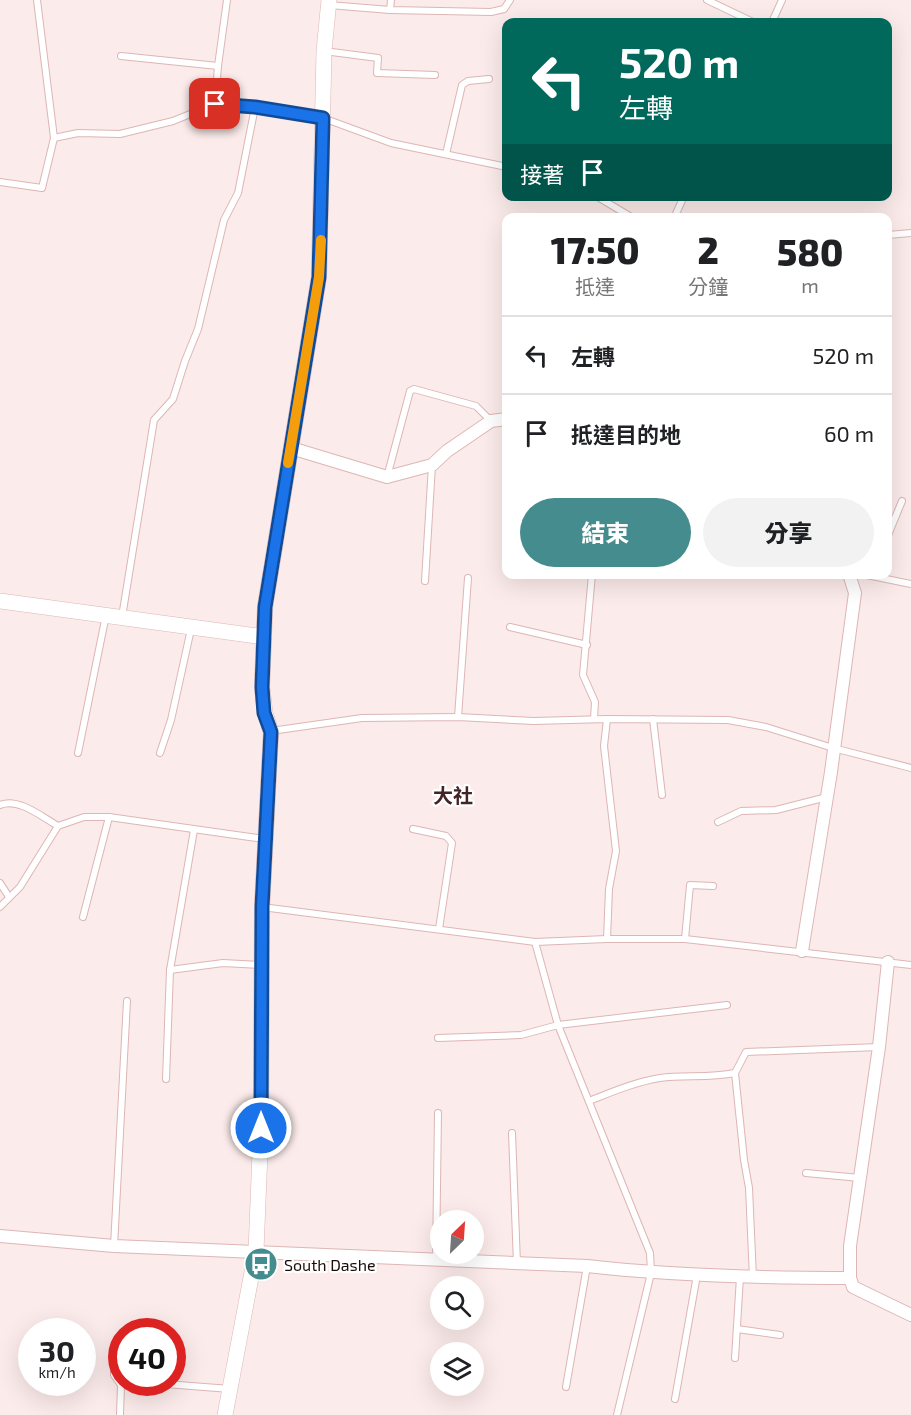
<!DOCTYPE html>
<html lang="zh-TW">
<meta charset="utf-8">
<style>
:root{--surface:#fff;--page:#f2f2f2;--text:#202124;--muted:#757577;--line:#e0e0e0;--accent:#448c8d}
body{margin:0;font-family:"Exo 2","Noto Sans TC",sans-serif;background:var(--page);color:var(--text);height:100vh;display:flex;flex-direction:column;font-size:22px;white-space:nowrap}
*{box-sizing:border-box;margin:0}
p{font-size:20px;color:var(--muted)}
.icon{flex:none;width:33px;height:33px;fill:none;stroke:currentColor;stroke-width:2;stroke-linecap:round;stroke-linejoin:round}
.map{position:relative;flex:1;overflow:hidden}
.panel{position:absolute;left:502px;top:213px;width:390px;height:366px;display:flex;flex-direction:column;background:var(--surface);border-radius:12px;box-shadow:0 6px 24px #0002}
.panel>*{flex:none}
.guide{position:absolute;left:502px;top:18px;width:390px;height:183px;border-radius:12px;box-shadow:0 6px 24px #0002;background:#00695c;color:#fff;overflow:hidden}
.needle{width:39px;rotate:25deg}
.controls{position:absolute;left:430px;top:1210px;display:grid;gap:12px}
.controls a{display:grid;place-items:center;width:54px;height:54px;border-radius:50%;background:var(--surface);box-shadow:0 6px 24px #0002;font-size:30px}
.speed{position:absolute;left:18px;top:1318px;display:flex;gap:12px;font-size:30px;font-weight:700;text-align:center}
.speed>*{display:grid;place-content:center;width:78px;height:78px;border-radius:50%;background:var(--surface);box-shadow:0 6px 24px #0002;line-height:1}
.speed small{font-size:15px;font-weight:400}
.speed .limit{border:9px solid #d22;background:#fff;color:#111}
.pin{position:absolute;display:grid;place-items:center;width:51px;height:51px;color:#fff;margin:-26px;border-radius:12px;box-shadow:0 3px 9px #0006}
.me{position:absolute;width:66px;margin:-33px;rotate:0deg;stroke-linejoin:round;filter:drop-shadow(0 0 4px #0008)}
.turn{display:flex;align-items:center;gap:21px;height:126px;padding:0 18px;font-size:27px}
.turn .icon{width:78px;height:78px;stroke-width:2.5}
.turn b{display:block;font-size:42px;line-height:51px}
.then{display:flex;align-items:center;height:57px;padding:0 18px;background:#0003;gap:12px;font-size:22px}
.eta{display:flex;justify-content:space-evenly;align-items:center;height:102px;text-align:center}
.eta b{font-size:36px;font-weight:800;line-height:42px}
.cta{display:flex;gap:12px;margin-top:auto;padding:12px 18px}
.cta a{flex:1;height:69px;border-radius:36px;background:var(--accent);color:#fff;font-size:24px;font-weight:800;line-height:69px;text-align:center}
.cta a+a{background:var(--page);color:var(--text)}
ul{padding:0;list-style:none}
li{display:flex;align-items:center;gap:18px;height:78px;padding:0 18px;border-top:2px solid var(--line)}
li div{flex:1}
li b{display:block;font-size:22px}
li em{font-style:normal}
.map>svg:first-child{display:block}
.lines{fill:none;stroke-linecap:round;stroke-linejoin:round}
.service-casing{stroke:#ddb6b5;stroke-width:8}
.minor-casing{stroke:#ddb6b5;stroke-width:14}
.tertiary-casing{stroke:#ddb6b5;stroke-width:16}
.service{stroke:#fff;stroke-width:6}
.minor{stroke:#fff;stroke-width:12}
.tertiary{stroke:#fff;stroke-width:15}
.route-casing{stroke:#114b97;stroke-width:15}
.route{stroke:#1a73e8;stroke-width:10}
.slow{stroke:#f59e0b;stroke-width:10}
.labels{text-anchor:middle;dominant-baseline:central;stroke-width:4.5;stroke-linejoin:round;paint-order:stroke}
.poi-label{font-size:16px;fill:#1a0d0c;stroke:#fff;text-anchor:start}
.quarter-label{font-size:20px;font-weight:bold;fill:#422424;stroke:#fff}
</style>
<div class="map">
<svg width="911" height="1415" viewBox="0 0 911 1415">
<rect width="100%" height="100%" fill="#fbebea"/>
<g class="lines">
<defs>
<g id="service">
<polyline points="707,0 753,22"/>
<polyline points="329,5 390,10 491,12 504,9 510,0"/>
<polyline points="390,10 391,0"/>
<polyline points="772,22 782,0"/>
<polyline points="324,51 378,58 377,73 435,75"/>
<polyline points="121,56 218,66"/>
<polyline points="215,104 218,66 227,0"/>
<polyline points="54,138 78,133 120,134 173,121 215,104 255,107 323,118 391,143 507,167"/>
<polyline points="446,154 462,85 468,81 489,79"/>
<polyline points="0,182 42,188 54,138 37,0"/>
<polyline points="596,196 633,218"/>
<polyline points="674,218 684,196"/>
<polyline points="888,235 911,233"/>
<polyline points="387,477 410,391 414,389 476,406 491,421"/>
<polyline points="888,535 902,501"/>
<polyline points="592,574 583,675 595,702 594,719"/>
<polyline points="862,574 911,584"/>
<polyline points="425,581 432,465"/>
<polyline points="122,617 154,420 173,399 185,361 198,329 224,220 238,193 255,107"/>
<polyline points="510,627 587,645"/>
<polyline points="458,717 468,578"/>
<polyline points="653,719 662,795"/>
<polyline points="271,731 362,718 458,717 534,721 607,719 728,720 766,727 833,748 911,768"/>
<polyline points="78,753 106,615"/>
<polyline points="160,753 171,720 191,629"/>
<path d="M 0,805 C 18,797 42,817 58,826"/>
<polyline points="718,822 741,811 776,810 827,797"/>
<polyline points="413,829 446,836 452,843 439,929"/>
<polyline points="0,883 9,897"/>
<polyline points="0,907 20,887 58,826 84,817 109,817 264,839"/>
<polyline points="262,907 535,942 607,939 685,939 911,965"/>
<polyline points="83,917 109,817"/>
<polyline points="607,939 609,889 616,851 604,746 607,719"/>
<polyline points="685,939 690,885 713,886"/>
<polyline points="535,942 558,1025 650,1253 651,1273 617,1415"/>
<polyline points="170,970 223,963 260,965"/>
<polyline points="438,1038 521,1035 558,1025 727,1005"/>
<polyline points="735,1073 744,1160 749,1188 753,1278"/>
<polyline points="166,1079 170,970 194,830"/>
<path d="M 589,1101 C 612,1092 635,1082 660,1078 C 685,1075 710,1078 735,1073 L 746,1052 L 879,1047"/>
<polyline points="512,1133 517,1264"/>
<polyline points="806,1173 860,1178"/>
<polyline points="114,1246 127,1001"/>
<polyline points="436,1260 438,1113"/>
<polyline points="737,1329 780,1335"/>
<polyline points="735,1358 740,1277"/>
<polyline points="114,1359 114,1375 121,1385 120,1415"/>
<polyline points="153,1383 230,1389"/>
<polyline points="566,1387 587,1266"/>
<polyline points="675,1399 697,1275"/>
</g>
<g id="minor">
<polyline points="291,448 387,477 432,465 447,451 491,421 507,419"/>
<polyline points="802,951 831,772 855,593 849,574"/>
<polyline points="888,962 879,1047 850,1246 850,1278 853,1287 911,1315"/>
<path d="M 0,1236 L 114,1246 L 587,1266 C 675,1276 762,1278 850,1278"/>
</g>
<g id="tertiary">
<polyline points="0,601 264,637"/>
<polyline points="225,1415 256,1251 261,1128 262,907 271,732 265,713 262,687 265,607 319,277 324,51 329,0"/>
</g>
</defs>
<!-- service casing -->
<use href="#service" class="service-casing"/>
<!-- minor casing -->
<use href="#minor" class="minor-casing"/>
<!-- tertiary casing -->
<use href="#tertiary" class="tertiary-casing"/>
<!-- service -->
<use href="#service" class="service"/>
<!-- minor -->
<use href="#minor" class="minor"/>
<!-- tertiary -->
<use href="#tertiary" class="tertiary"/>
</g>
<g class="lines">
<defs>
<polyline id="route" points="215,104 255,107 323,118 319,277 265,607 262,687 264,713 271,732 262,907 261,1128"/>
</defs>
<!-- route casing -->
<use href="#route" class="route-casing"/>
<!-- route -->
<use href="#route" class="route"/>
<!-- slow -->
<polyline class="slow" points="288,463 319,277 321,240"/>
</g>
<!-- icons -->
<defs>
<symbol id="bus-disc" viewBox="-11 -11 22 22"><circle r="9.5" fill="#448c8d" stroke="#fff"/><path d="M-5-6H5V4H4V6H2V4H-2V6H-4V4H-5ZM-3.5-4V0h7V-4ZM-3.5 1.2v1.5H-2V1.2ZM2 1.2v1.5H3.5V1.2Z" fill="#fff"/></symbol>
</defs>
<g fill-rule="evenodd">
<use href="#bus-disc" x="242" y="1245" width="38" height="38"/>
</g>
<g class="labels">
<!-- poi labels -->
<g class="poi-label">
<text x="284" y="1264">South Dashe</text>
</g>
<!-- quarter labels -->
<g class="quarter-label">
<text x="453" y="795">大社</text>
</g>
</g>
</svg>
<div class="controls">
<a><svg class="needle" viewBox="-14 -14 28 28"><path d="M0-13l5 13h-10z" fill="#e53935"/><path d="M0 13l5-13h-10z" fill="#757577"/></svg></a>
<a><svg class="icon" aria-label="search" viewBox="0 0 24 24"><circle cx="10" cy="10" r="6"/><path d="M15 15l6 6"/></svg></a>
<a><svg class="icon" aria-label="layers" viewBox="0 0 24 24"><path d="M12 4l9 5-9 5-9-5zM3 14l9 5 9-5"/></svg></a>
</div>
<div class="speed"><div>30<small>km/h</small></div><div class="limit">40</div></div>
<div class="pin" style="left:215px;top:104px;background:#d93025"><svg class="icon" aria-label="arrive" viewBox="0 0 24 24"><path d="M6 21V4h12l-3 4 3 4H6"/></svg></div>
<svg class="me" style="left:261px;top:1128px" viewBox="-20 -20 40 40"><circle r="17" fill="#1a73e8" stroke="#fff" stroke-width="3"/><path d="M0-11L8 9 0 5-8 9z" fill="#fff"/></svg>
<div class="guide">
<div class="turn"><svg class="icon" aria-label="left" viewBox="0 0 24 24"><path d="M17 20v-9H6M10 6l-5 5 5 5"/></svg><div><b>520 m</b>左轉</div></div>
<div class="then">接著<svg class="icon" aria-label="arrive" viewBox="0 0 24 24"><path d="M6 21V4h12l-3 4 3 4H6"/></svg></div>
</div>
<section class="panel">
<div class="eta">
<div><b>17:50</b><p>抵達</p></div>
<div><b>2</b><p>分鐘</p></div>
<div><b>580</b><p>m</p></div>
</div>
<ul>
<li><svg class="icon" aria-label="left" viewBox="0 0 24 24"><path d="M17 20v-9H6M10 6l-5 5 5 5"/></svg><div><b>左轉</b></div><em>520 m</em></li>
<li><svg class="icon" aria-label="arrive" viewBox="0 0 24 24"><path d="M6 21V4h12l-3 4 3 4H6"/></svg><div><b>抵達目的地</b></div><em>60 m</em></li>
</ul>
<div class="cta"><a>結束</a><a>分享</a></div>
</section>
</div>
